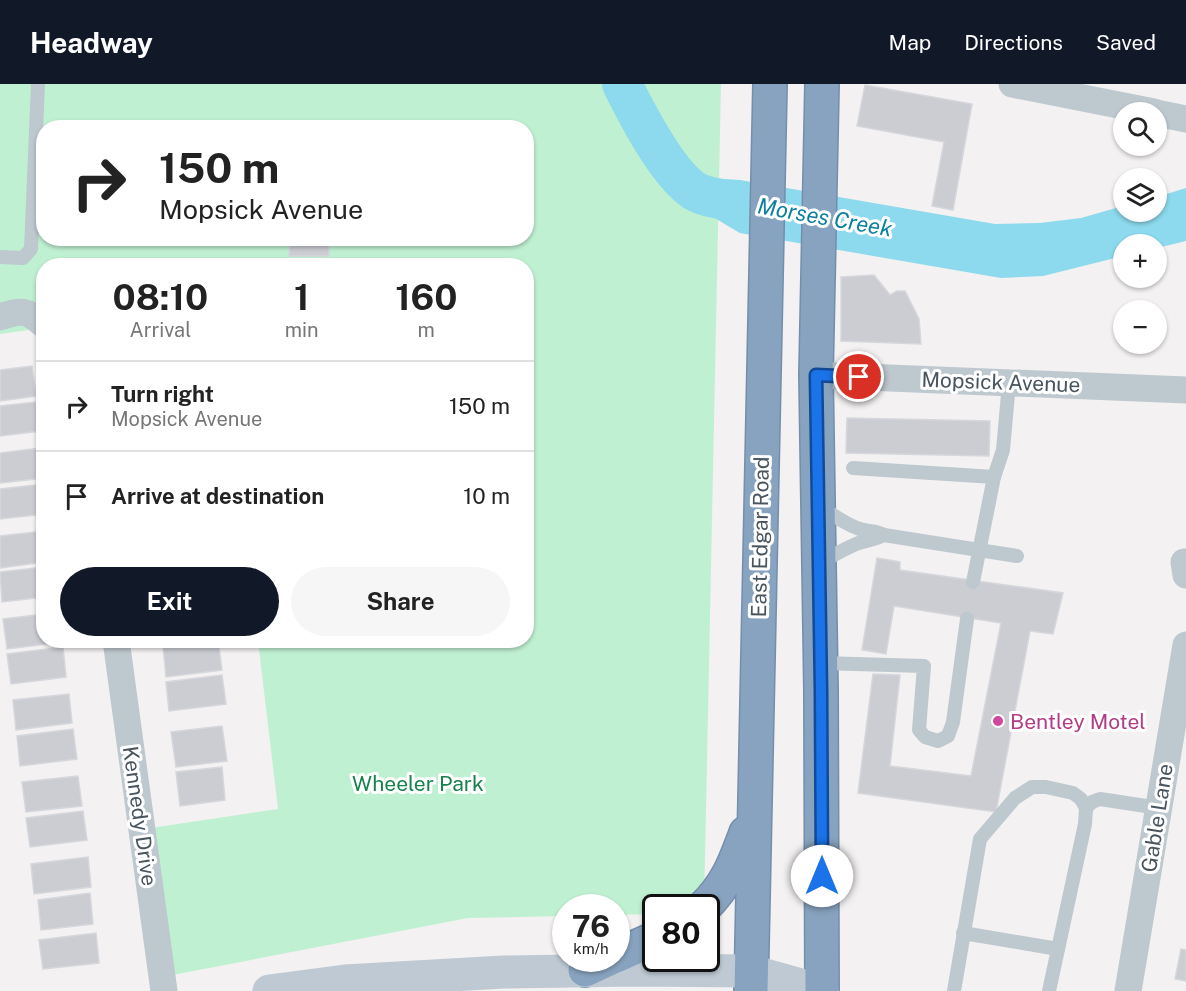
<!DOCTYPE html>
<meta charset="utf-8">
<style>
:root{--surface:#fff;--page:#f6f6f6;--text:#222;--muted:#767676;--line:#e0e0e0;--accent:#111827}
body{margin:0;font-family:"Public Sans",sans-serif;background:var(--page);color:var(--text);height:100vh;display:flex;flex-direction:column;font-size:22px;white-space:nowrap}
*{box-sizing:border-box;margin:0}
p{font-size:20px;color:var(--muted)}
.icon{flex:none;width:33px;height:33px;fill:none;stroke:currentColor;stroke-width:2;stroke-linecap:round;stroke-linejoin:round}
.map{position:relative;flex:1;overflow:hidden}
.details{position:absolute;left:36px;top:174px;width:498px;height:390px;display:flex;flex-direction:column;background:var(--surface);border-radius:24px;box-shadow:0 2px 4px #0004}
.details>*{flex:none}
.guide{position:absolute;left:36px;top:36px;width:498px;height:126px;border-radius:24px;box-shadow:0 2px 4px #0004;background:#fff;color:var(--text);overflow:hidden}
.buttons{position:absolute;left:1113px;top:18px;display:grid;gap:12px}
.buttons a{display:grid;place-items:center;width:54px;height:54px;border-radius:50%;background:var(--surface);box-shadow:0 2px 4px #0004;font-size:30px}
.speed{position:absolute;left:552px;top:810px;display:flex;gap:12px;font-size:30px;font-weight:700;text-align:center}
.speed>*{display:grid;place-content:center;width:78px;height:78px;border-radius:50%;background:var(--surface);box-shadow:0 2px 4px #0004;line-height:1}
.speed small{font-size:15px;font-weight:400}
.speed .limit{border:3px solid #111;border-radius:9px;background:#fff;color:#111}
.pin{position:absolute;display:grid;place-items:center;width:51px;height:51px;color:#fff;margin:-26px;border:3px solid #fff;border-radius:50%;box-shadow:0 2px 6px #0007}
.me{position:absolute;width:66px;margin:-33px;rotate:0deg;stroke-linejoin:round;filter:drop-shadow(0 0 4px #0008)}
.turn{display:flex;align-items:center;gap:21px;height:126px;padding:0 24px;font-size:27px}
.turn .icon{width:78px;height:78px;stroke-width:2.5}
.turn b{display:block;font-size:42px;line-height:51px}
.eta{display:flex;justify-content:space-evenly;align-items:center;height:102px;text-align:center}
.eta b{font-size:36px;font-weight:700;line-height:42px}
.action{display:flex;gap:12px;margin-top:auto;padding:12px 24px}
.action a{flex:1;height:69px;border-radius:36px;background:var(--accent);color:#fff;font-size:24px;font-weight:700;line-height:69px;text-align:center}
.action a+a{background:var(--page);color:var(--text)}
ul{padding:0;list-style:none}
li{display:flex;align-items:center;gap:18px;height:90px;padding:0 24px;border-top:2px solid var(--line)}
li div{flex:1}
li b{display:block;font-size:22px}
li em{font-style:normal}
header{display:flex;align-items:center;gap:36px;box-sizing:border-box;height:84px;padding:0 30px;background:var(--accent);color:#fff}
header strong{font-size:28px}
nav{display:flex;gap:33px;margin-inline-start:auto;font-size:21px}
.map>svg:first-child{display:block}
.green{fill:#c0f0d2;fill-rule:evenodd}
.water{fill:#8dd9ed}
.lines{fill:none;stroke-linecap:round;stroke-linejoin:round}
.river{stroke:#8dd9ed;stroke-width:40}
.building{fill:#cbcdd3;stroke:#d5d7dc;stroke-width:1.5}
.highway-casing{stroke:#748eab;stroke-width:36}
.lane{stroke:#bec8cf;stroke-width:14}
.street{stroke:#bec8cf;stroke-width:27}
.secondary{stroke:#bec9d4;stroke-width:33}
.highway{stroke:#88a3bf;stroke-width:33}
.route-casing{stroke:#114b97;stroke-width:15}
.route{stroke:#1a73e8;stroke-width:10}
.hotel-dot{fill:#d1479c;stroke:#fff;stroke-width:2}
.labels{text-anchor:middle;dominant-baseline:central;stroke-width:6;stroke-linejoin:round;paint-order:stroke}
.street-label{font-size:21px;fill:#48545e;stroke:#fff}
.hotel-label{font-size:21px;fill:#b23c85;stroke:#fff;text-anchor:start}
.park-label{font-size:21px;fill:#17824c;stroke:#fff}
.water-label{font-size:22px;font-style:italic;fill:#0c809e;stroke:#fff}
</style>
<header>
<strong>Headway</strong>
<nav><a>Map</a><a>Directions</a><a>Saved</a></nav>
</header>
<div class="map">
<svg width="1186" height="907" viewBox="0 0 1186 907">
<rect width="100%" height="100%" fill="#f3f1f1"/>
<!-- green -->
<path class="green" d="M 0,0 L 721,0 L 704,823 L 656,824 L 655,830 L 617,831 L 616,824 L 566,824 L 565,832 L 468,834 L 162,893 L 131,747 L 278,725 L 258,557 L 526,556 L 526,182 L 44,182 L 43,244 L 0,250 ZM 44,44 L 526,44 L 526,154 L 44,154 Z"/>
<!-- water -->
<path class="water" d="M 678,92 L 740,96 L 995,140 L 1040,139 L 1081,134 L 1123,122 L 1124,128 L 1156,128 L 1157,113 L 1186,104 L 1186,157 L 1157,164 L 1156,160 L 1124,160 L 1123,172 L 1043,192 L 1001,194 L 740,149 C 709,131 696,124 678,92 Z"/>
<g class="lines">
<!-- river -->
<path class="river" d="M 622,0 C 637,30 666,87 693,106 C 702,112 714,114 725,116"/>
</g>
<!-- building -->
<g class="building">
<polygon points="865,1 972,20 953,126 932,122 944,58 857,42"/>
<polygon points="290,154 329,154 329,172 289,172"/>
<polygon points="874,191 890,211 897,207 905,207 919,235 921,260 841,257 841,193"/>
<polygon points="32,282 36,312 0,317 0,286"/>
<polygon points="36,318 40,347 0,352 0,322"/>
<polygon points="847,334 990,337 989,372 846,369"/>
<polygon points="40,364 44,394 0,399 0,369"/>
<polygon points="44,400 44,430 0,435 0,405"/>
<polygon points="44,447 44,478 0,484 0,452"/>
<polygon points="877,474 900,478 900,486 1063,509 1053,550 1030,547 996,728 858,709 873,590 900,591 890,682 971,692 1001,539 894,522 886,570 862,566"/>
<polygon points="44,483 44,513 2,518 0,488"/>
<polygon points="44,530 44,556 64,558 7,565 3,535"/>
<polygon points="211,556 218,556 222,586 166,593 163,562"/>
<polygon points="63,563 66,593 11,600 7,570"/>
<polygon points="222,591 226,620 169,627 166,598"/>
<polygon points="69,610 72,639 16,646 13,616"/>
<polygon points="222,642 227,677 176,683 171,648"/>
<polygon points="73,645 77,675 20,682 17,652"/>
<polygon points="222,683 225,716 180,722 176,688"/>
<polygon points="78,692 82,722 26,728 22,698"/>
<polygon points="83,727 87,756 30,763 26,734"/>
<polygon points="88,773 91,803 34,810 31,780"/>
<polygon points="90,809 93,840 41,846 38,816"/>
<polygon points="96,849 99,879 43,885 39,856"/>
<polygon points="1181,865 1186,866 1186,897 1175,895"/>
</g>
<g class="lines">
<defs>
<g id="highway">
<path d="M 703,824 C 727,801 735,779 746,749"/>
<polyline points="616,872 656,854"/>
<polyline points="585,886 611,874"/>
<polyline points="751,907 770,0"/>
<polyline points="822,907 821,607 816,291 822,0"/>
</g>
</defs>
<!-- highway casing -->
<use href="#highway" class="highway-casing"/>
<!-- lane -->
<g class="lane">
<polyline points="0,173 23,174 31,165 38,0"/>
<polyline points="853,384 994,393 973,498"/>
<polyline points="994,393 1003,366 1009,299"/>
<path d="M 819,422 C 831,429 843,439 857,444 C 866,448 875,446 884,451 C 875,456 866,456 856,460 C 844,465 833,472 821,478"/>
<polyline points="884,451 1017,472"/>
<polyline points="821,579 924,582 919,646 925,653 938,657 948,652 953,638 967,535"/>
<polyline points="1086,724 1092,718 1100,715 1159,724"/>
<polyline points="963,849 1058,865"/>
<polyline points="954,907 980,755 1015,714 1032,703 1046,703 1073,709 1081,715 1086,724 1085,740 1049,907"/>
</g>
<!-- street -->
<g class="street">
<polyline points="1012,0 1154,28"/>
<polyline points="1156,29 1186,35"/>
<path d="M 0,233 C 22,226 26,225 44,241"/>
<polyline points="816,291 1186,306"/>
<polyline points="1184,478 1186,491"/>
<polyline points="116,556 164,907"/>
<polyline points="1128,907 1186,561"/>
</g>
<!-- secondary -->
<polyline class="secondary" points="269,907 345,897 504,888 635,886 751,887 822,907"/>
<!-- highway -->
<use href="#highway" class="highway"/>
</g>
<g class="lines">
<defs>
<polyline id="route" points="822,792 821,607 816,291 859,293"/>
</defs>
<!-- route casing -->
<use href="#route" class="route-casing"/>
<!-- route -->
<use href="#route" class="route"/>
</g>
<!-- markers -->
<circle class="hotel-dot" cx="998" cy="637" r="6"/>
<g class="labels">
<!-- street labels -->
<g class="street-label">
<text transform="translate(1001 298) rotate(2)">Mopsick Avenue</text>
<text transform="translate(760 453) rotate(-89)">East Edgar Road</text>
<text transform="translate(140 732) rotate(82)">Kennedy Drive</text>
<text transform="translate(1157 734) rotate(-81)">Gable Lane</text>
</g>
<!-- hotel labels -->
<g class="hotel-label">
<text x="1010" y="637">Bentley Motel</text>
</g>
<!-- park labels -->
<g class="park-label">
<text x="418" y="699">Wheeler Park</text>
</g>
<!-- water labels -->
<g class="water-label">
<text transform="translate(825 133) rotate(10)">Morses Creek</text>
</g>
</g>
</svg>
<div class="buttons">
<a><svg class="icon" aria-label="search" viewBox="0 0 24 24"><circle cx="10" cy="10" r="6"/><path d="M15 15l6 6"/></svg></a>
<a><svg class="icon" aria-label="layers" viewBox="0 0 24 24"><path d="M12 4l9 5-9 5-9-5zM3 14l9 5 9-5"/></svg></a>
<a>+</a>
<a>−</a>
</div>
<div class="speed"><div>76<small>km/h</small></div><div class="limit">80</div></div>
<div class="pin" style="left:859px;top:293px;background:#d93025"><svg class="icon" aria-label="arrive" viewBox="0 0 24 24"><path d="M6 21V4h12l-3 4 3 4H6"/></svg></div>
<svg class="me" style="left:822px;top:792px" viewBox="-20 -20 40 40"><circle r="19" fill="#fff"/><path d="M0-13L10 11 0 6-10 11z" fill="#1a73e8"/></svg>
<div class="guide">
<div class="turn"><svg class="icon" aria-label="right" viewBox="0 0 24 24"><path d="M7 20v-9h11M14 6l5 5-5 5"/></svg><div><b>150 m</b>Mopsick Avenue</div></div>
</div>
<section class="details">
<div class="eta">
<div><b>08:10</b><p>Arrival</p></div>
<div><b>1</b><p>min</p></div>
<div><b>160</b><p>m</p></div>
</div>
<ul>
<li><svg class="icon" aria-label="right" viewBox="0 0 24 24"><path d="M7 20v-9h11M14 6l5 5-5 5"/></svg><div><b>Turn right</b><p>Mopsick Avenue</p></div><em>150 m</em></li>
<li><svg class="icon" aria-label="arrive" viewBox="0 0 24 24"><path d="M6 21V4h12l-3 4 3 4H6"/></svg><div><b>Arrive at destination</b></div><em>10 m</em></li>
</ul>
<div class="action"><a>Exit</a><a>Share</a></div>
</section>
</div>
